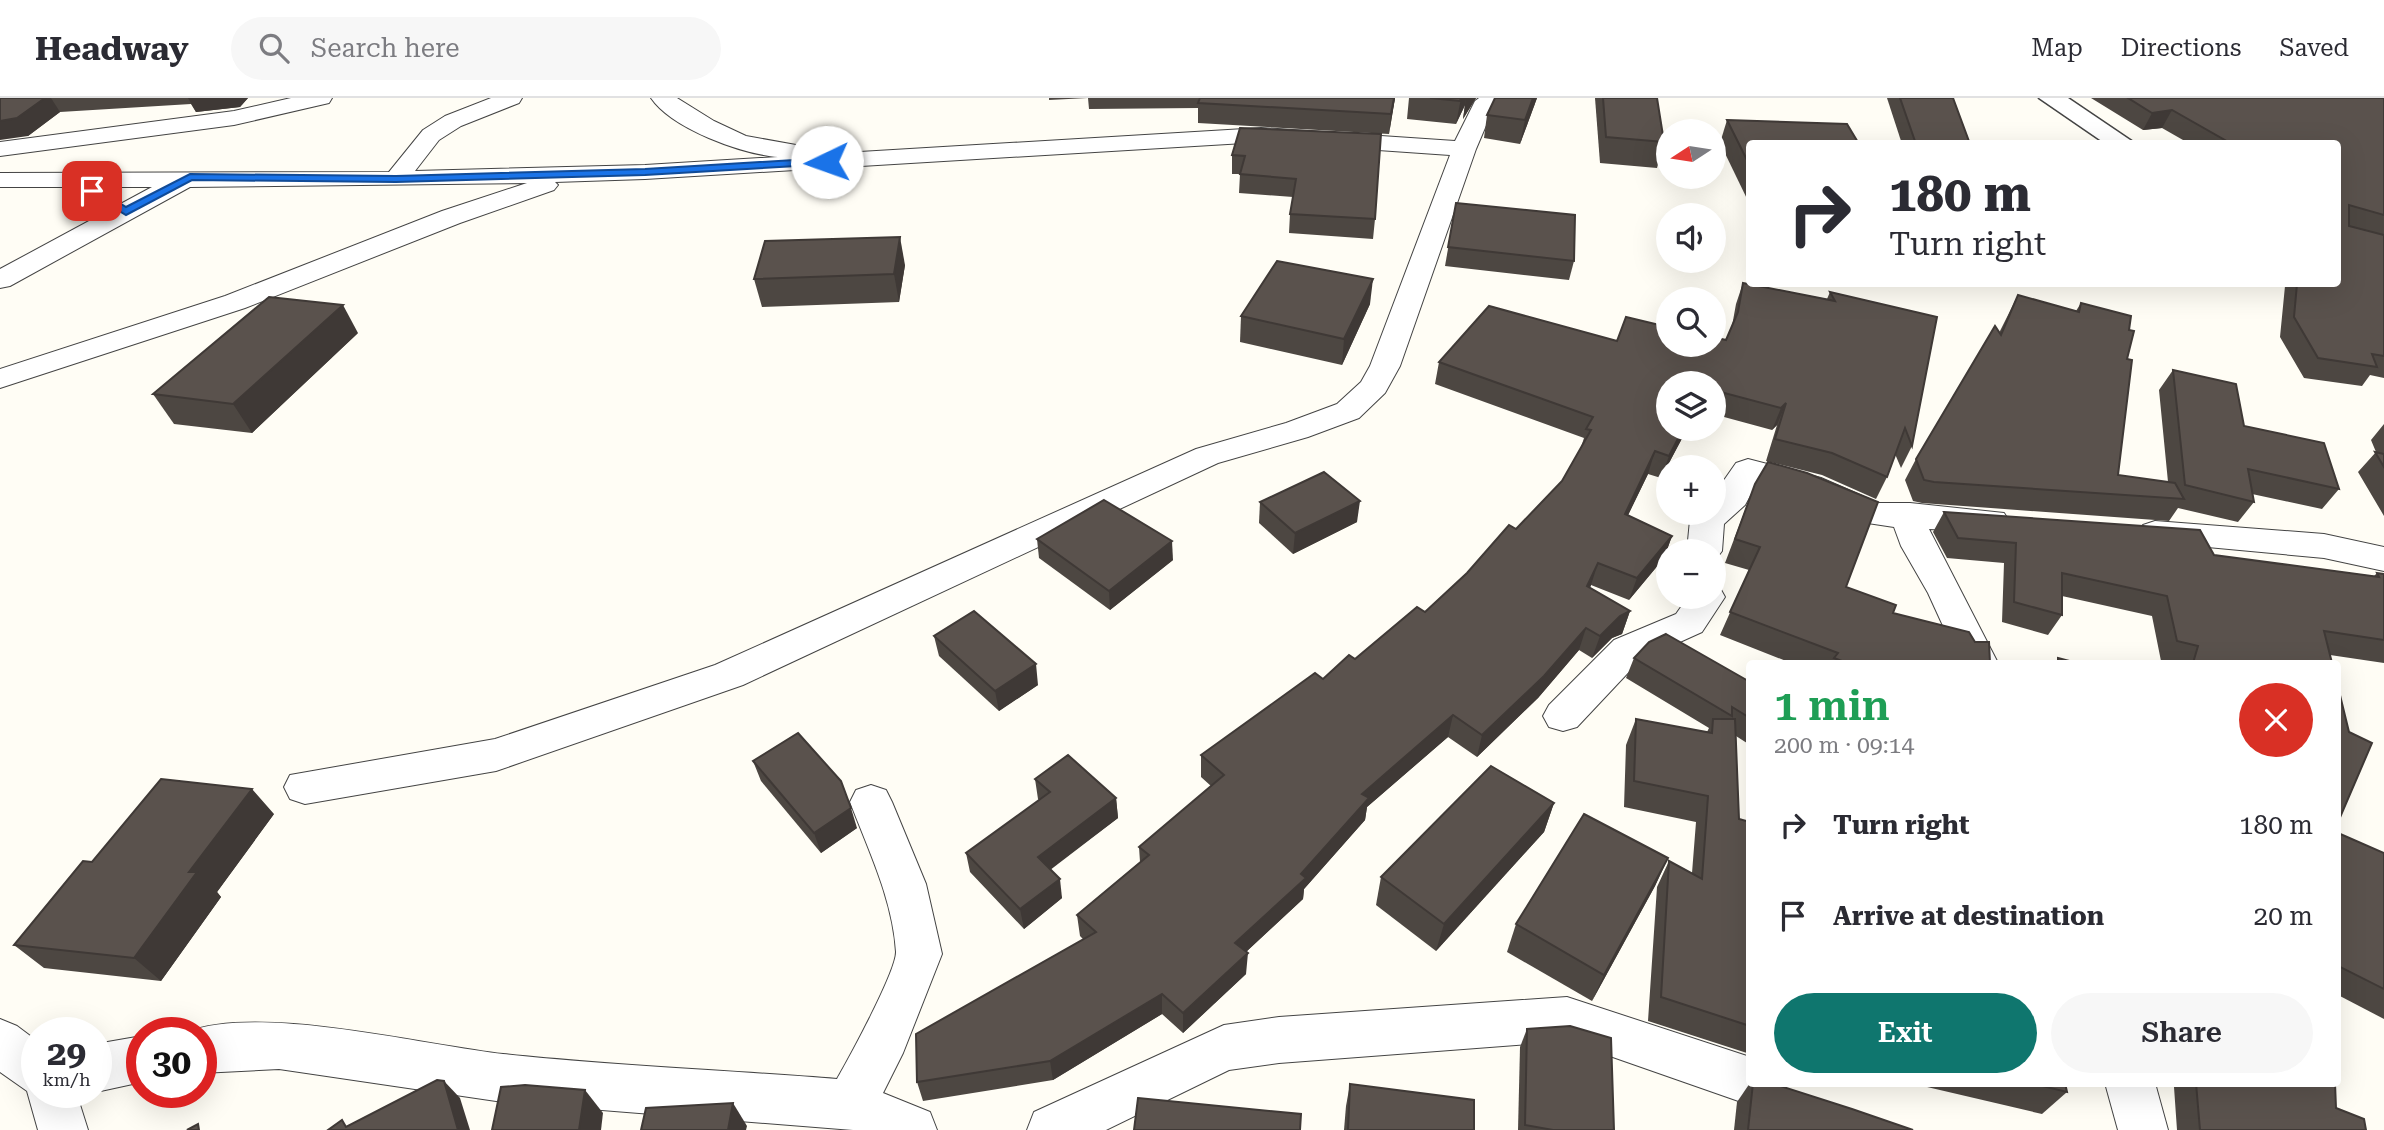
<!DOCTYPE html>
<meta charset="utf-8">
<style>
:root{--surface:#fff;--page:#f7f7f7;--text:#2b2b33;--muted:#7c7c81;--line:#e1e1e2;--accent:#0f766e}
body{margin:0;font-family:"Roboto Serif",serif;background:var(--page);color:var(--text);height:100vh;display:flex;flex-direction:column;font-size:26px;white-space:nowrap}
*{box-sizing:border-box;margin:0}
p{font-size:23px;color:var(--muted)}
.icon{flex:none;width:38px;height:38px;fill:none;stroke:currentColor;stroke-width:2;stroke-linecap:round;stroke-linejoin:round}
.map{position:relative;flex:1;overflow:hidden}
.sheet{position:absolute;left:1746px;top:562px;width:595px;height:427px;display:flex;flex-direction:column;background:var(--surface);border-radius:7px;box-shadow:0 7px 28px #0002}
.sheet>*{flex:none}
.hud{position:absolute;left:1746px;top:42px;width:595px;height:147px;border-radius:7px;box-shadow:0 7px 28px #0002;background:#fff;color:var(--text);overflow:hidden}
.needle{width:46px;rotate:258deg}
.controls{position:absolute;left:1656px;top:21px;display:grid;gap:14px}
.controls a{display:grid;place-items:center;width:70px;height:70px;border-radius:50%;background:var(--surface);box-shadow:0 7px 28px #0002;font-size:35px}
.speed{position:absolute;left:21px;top:919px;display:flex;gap:14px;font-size:35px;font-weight:700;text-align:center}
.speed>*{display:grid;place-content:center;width:91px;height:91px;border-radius:50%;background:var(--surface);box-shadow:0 7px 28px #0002;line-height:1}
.speed small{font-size:18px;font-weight:400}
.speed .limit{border:10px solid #d22;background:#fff;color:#111}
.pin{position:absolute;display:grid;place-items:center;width:60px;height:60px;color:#fff;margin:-30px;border-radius:14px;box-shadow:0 4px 10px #0006}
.me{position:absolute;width:77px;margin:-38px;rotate:267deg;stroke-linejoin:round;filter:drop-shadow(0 0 5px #0008)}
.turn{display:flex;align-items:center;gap:24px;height:147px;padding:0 28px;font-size:32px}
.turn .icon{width:91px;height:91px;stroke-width:2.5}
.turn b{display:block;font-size:49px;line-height:60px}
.round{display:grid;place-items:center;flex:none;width:74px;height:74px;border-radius:37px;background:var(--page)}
.summary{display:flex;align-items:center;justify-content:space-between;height:119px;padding:0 28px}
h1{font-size:42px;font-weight:600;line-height:52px;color:#1e9e55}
.button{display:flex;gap:14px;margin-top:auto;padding:14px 28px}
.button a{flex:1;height:80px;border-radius:42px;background:var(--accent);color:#fff;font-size:28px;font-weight:600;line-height:80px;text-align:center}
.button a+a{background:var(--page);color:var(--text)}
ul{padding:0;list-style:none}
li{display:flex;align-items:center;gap:21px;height:91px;padding:0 28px}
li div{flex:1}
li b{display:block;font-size:26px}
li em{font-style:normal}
header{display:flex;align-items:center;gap:42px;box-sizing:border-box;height:98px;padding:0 35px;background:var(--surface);border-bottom:2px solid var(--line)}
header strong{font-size:33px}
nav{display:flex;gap:38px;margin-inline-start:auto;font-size:24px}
.search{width:490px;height:63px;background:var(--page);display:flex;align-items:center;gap:18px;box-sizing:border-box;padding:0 24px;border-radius:38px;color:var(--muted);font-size:26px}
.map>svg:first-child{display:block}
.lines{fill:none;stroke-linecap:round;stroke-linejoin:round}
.minor-casing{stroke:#444;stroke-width:2}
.tertiary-casing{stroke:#444;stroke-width:3}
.minor{fill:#fff;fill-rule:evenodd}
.tertiary{fill:#fff;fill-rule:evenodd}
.wall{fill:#4d4742}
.shaded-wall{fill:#3f3936}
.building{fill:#5a524d;stroke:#3f3936;stroke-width:2}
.route{fill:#1a73e8;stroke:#114b97;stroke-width:2}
</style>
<header>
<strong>Headway</strong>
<div class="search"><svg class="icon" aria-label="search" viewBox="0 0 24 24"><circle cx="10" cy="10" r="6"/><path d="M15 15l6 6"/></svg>Search here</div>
<nav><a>Map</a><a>Directions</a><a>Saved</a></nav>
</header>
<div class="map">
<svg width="2384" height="1032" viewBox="0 0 2384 1032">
<rect width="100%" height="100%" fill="#fffdf5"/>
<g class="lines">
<defs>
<g id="minor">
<polygon points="291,0 332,0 329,5 234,27 0,58 0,44 234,13"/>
<path d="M 491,0 L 522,0 L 519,5 L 461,28 L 439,42 L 415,73 L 645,67 L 778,59 C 742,56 672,31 651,0 L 677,0 L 714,23 L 746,38 L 796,47 L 799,52 L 793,58 L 1261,30 L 1455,43 L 1475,3 L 1479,0 L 1504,0 L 1493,11 L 1476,51 L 1400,268 L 1385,295 L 1359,320 L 1308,339 L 1218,365 L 743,587 L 496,673 L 305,706 L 290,701 L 284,689 L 290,677 L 495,641 L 715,567 L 1196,351 L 1286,325 L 1337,306 L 1361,284 L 1370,268 L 1450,57 L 1261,44 L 645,81 L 555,84 L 558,87 L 554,92 L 460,125 L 245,210 L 0,290 L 0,271 L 225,198 L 442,113 L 527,85 L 190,89 L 10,188 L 0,190 L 0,171 L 152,89 L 0,89 L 0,75 L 389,74 L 423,32 L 445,18 Z"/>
<polygon points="1748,361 1821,380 1878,405 1910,405 2004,415 2009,423 2004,431 1992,434 1929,431 1998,565 1960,565 1928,495 1901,448 1894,429 1861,424 1797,396 1757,385 1745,407 1724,426 1722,453 1716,461 1713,462 1713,453 1687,453 1690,422 1694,415 1713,415 1713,398 1736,365"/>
<polygon points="2155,423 2324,436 2384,449 2384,473 2324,460 2143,443 2138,435 2143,427"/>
<polygon points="1713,488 1720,490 1725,499 1702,534 1640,562 1577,629 1563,633 1549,629 1543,618 1549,607 1614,542 1676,516 1688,499 1713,499"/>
<path d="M 871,687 L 886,692 L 892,704 L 926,786 L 942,856 L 903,955 L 883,995 L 930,1014 L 937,1032 L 853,1032 L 503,1004 L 279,971 L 201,975 L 201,934 L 187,934 C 259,906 422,947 503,956 C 614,968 726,972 837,981 C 849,960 896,874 896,854 C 893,802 868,751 850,704 L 856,692 Z"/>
<polygon points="1567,899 1750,959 1750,985 1774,985 1767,1000 1750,1007 1567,943 1279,965 1229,972 1106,1032 1027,1032 1034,1014 1224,927 1279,919"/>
<polygon points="0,921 17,928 37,943 37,994 76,994 88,1032 38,1032 27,993 0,974"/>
<polygon points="142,938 142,984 96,994 96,946"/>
<polygon points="2105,985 2155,985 2168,1032 2118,1032"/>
</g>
<polygon id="tertiary" points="2039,0 2068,0 2136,46 2106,46"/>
</defs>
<!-- minor casing -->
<use href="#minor" class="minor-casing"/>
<!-- tertiary casing -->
<use href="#tertiary" class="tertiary-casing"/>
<!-- minor -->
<use href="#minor" class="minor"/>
<!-- tertiary -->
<use href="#tertiary" class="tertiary"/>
</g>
<!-- wall -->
<g class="wall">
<polygon points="0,0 248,0 240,9 196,14 191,6 60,14 28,38"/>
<polygon points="1049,0 1395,0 1389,36 1198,25 1198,10 1089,11 1088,0 1049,2"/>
<polygon points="1409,0 1476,0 1463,21 1465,7 1456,26 1407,21"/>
<polygon points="1495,0 1537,0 1520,46 1484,40 1487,17"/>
<polygon points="1595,0 1657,0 1664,44 1657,70 1600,65"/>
<polygon points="1887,0 1953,0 1970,46 1902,46"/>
<polygon points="2091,0 2384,0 2384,280 2370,277 2362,288 2304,280 2280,239 2285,188 2276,186 2338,186 2338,46 2190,46 2162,30 2143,32"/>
<polygon points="1727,22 1750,46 1750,107 1720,45"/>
<polygon points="1240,30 1375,121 1373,141 1289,135 1290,116 1293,99 1239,95 1240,76 1232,76 1232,57"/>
<polygon points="1456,105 1574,163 1569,182 1445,168"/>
<polygon points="905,167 899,204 762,209 754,181"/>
<polygon points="1743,185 1827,201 1830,194 1937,219 1912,348 1901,370 1895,356 1887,379 1876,401 1822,377 1766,363 1777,327 1772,332 1713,316 1713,285 1668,285 1687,331 1661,380 1648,376 1628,417 1672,438 1664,460 1629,502 1591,487 1590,490 1630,513 1622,536 1612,540 1592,560 1579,552 1538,600 1477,659 1448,639 1367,709 1365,722 1304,791 1303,801 1246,854 1246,876 1183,935 1162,916 1053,982 923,1003 917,984 1083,841 1080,838 1077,817 1140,764 1139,749 1211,688 1201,679 1201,657 1355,561 1425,514 1516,431 1562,383 1581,349 1584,340 1435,286 1439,264 1617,243 1726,242 1732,228 1736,206"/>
<polygon points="2018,197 2076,213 2081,205 2129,232 2118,377 2168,384 2159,292 2173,272 2244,328 2339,391 2322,411 2252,396 2254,404 2238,424 2178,410 2169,423 1922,405 1913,403 1905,382 1916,361 1999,235"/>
<polygon points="1370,206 1342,267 1240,244 1241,218"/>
<polygon points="358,235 252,335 174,326 153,296"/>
<polygon points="2384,326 2384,418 2358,374 2376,354 2371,342"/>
<polygon points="1755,386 1846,489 1893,515 1990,565 1791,565 1720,537 1749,472 1725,465"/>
<polygon points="1260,404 1357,424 1293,456 1259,425"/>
<polygon points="1944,414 2214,457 2374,478 2377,475 2384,476 2384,565 2330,557 2332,565 2169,565 2161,563 2152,518 2062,498 2062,517 2048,537 2002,524 2004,465 1947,460 1933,434"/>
<polygon points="1037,441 1173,462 1110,512 1039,460"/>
<polygon points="934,538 1038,587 999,613 939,558"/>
<polygon points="1634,560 1750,584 1750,647 1736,638 1739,721 1750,724 1750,956 1648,923 1657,789 1669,763 1692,775 1696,724 1624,709 1626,647 1636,621 1707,634 1709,630 1626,580"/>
<polygon points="753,663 857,730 821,755 761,683"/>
<polygon points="1035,681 1116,700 1118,720 1050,771 1062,800 1024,831 970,774 966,755 1039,702 1038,701"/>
<polygon points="1554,705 1544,734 1436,853 1376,807 1381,779"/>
<polygon points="274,716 217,794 221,799 161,883 44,870 14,847 92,764"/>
<polygon points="2338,735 2384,755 2384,921 2338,897"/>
<polygon points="1668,760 1655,788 1592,903 1507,854 1516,826"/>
<polygon points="1527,931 1614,1032 1518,1032 1520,949"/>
<polygon points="1750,985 1771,985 1913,1032 1734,1032 1737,1004"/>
<polygon points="1910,985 2065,985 2067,994 2042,1016"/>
<polygon points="2179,985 2335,985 2336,1010 2366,1032 2177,1032 2174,989"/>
<polygon points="1350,986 1474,1032 1344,1032 1346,1008"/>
</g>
<!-- shaded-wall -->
<g class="shaded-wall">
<polygon points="45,0 51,0 60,14 28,38 0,42 0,23"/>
<polygon points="188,0 248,0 240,9 196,14"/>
<polygon points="1394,0 1395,0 1389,36 1391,16"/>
<polygon points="1461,0 1466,0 1465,7 1456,26"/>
<polygon points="1466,0 1476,0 1463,21"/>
<polygon points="1533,0 1537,0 1520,46 1525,22"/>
<polygon points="2172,12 2162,30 2143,32 2152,15"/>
<polygon points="900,139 905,167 899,204 894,176"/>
<polygon points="1373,181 1370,206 1342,267 1344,241"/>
<polygon points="343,207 358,235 252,335 233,306"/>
<polygon points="1786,305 1777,327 1772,332 1781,310"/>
<polygon points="1683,331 1687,331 1661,380 1669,358"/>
<polygon points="1655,353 1648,376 1618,438 1625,416"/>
<polygon points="1360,403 1357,424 1293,456 1295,435"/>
<polygon points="1672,438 1664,460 1629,502 1637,480"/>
<polygon points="1172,443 1173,462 1110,512 1109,493"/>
<polygon points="1598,465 1591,487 1580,511 1587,488"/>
<polygon points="1630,513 1622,536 1612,540 1592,560 1600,538 1620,518"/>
<polygon points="1586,530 1579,552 1538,600 1477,659 1482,637"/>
<polygon points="1036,566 1038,587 999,613 995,593"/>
<polygon points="1453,617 1448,639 1367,709 1365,722 1304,791 1303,801 1234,865 1235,845 1301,776 1362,696"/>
<polygon points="252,691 274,716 217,794 221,799 161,883 134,860 189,774"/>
<polygon points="1116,700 1118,720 1041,779 1038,759"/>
<polygon points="1554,705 1544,734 1436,853 1444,826"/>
<polygon points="851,710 857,730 821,755 814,735"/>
<polygon points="1668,760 1655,788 1592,903 1604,877"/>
<polygon points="1060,781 1062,800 1024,831 1020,811"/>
<polygon points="1248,855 1246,876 1183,935 1183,915"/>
<polygon points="1162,896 1162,916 1053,982 1050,963"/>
<polygon points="444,983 460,1000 470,1032 458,1032"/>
<polygon points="585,992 603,1015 601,1032 579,1032"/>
<polygon points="733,1005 747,1028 746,1032 728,1032"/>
</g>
<!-- building -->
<g class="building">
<polygon points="0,0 45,0 17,20 0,23"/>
<polygon points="1200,0 1394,0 1391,16 1198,5"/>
<polygon points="1430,0 1461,0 1460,3"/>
<polygon points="1495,0 1533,0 1525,22 1487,17"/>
<polygon points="1603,0 1657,0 1664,44 1606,39"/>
<polygon points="1900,0 1953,0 1970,46 1916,46"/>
<polygon points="2128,0 2384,0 2384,117 2349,107 2349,128 2384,137 2384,258 2372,256 2377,269 2318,260 2294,219 2297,186 2338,186 2338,46 2232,46 2172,12 2152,15"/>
<polygon points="1727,22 1847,26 1859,46 1750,46 1750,68"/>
<polygon points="1240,30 1381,36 1375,121 1290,116 1296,81 1240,76 1245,58 1232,57"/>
<polygon points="1456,105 1575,117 1574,163 1448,149"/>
<polygon points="900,139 894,176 754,181 765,143"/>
<polygon points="1277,163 1373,181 1344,241 1241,218"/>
<polygon points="1743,185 1835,203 1830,194 1937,219 1912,348 1905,330 1887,379 1832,355 1775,341 1786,305 1781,310 1713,292 1713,285 1668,285 1668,331 1683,331 1669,358 1655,353 1625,416 1672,438 1637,480 1598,465 1587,488 1630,513 1620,518 1600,538 1586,530 1544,578 1482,637 1453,617 1362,696 1369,700 1301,776 1306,780 1235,845 1248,855 1183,915 1162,896 1050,963 917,984 916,936 1096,834 1077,817 1149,757 1139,749 1224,677 1201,657 1315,575 1323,581 1349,557 1355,561 1417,509 1425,514 1467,475 1509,427 1516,431 1562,383 1591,332 1586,331 1593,319 1439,264 1489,208 1617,243 1626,219 1668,229 1668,247 1713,247 1713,239 1726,242 1738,214"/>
<polygon points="2018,197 2079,214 2081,205 2131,218 2129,232 2134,233 2127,261 2132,262 2118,377 2175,385 2184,401 1934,384 1924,382 1916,361 1995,228 2001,237"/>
<polygon points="269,199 343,207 233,306 153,296"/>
<polygon points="2173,272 2236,286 2244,328 2324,345 2339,391 2248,371 2254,404 2185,387"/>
<polygon points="2375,354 2384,356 2384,369"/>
<polygon points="1768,364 1807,375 1878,404 1846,489 1896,507 1893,515 1969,534 1975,544 1989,544 1990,565 1847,565 1834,560 1838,555 1730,514 1760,449 1735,441 1755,386"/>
<polygon points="1324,374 1360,403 1295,435 1260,404"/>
<polygon points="1104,402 1172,443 1109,493 1037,441"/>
<polygon points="1944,414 2200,432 2214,457 2379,479 2377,475 2384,476 2384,542 2324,533 2332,565 2193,565 2198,548 2177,543 2167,498 2062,475 2062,517 2014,504 2016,445 1958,440"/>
<polygon points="974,513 1036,566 995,593 934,538"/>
<polygon points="1666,536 1750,584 1750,620 1732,609 1732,618 1634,560 1649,544"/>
<polygon points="2058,560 2077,565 2058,565"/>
<polygon points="2338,589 2349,634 2372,645 2338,724"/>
<polygon points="1636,621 1712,635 1713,621 1735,621 1739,721 1750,724 1750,928 1661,899 1669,763 1702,781 1708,698 1634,683"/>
<polygon points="798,635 841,683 851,710 814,735 753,663"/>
<polygon points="1068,657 1116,700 1038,759 1060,781 1020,811 966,755 1050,694 1035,681"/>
<polygon points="1491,668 1554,705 1444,826 1381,779"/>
<polygon points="161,681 252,691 189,774 197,774 134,860 14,847 83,763 92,764"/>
<polygon points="1584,716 1668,760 1604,877 1516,826"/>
<polygon points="2338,735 2384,755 2384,891 2338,868"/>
<polygon points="1570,928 1611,940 1614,1032 1553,1032 1525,1027 1527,931"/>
<polygon points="437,982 444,983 458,1032 328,1032 342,1022 346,1029"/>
<polygon points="1753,985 1771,985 1852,1011 1913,1032 1748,1032"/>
<polygon points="2030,985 2065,985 2067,994"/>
<polygon points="2196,985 2335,985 2336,1010 2364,1021 2366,1032 2200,1032"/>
<polygon points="1350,986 1474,1002 1474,1032 1348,1032"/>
<polygon points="525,987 585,992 579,1032 492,1032 501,989"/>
<polygon points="1138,1000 1301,1016 1300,1032 1134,1032"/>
<polygon points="733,1005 728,1032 641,1032 646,1010"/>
<polygon points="198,1026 199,1032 187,1032"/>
</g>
<!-- route -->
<polygon class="route" points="827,60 831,61 831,66 645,77 396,84 192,82 126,117 87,93 96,90 126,109 190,76 396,78 645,71"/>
</svg>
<div class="controls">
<a><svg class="needle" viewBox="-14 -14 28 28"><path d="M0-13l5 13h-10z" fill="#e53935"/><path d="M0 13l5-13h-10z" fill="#7c7c81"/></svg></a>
<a><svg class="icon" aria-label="sound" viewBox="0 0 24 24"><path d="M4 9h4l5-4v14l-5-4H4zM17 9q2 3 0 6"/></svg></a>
<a><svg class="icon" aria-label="search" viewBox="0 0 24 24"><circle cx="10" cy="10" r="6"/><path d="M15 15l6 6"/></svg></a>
<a><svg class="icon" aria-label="layers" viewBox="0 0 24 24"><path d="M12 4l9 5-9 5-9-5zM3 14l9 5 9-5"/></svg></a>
<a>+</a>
<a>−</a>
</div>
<div class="speed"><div>29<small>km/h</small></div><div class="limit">30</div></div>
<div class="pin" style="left:92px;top:93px;background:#d93025"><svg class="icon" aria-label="arrive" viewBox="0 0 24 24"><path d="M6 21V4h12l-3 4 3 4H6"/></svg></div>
<svg class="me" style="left:827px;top:64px" viewBox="-20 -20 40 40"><circle r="19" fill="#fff"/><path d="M0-13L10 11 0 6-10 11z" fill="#1a73e8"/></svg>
<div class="hud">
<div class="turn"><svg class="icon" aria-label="right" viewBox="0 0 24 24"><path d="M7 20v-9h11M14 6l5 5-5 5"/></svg><div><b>180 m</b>Turn right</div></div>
</div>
<section class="sheet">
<div class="summary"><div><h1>1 min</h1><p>200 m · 09:14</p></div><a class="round" style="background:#d93025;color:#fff"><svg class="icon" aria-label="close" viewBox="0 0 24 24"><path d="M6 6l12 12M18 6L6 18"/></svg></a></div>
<ul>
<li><svg class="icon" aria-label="right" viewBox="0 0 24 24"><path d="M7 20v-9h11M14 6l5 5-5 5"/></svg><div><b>Turn right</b></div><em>180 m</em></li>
<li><svg class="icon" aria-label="arrive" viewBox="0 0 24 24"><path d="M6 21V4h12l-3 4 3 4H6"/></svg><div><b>Arrive at destination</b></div><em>20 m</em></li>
</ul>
<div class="button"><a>Exit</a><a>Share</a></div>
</section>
</div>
